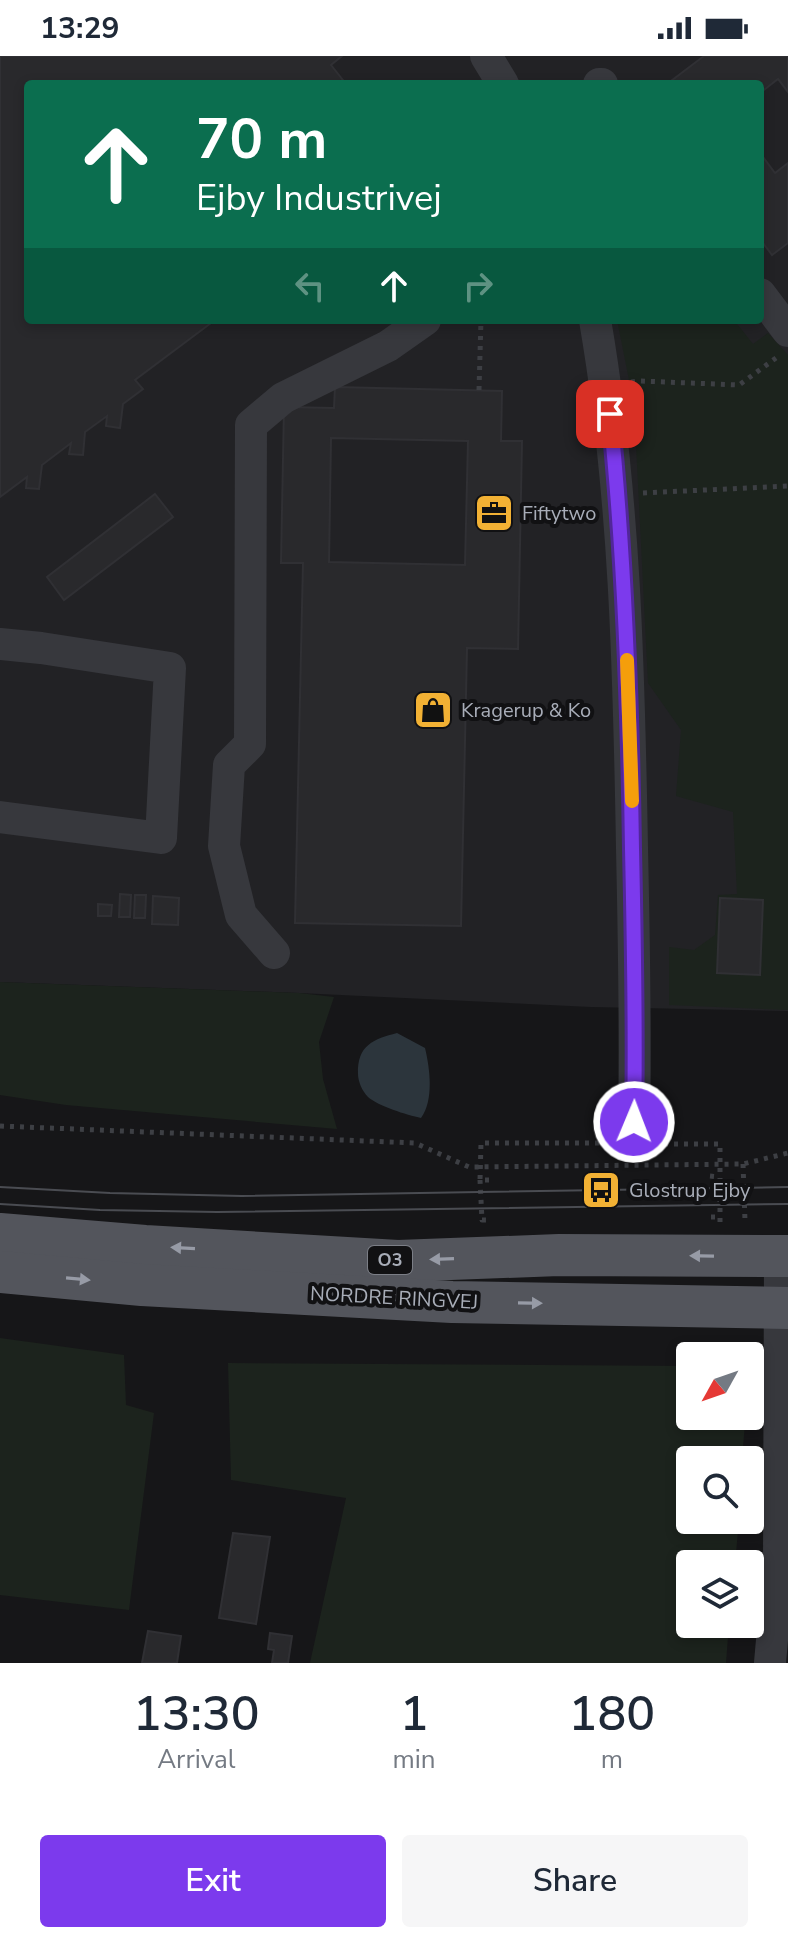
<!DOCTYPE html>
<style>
:root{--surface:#fff;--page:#f6f6f7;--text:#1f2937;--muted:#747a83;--accent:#7c3aed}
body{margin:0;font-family:"Nunito Sans",sans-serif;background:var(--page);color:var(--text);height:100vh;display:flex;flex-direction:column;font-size:30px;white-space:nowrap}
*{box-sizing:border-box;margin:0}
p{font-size:26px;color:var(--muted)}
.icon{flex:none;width:44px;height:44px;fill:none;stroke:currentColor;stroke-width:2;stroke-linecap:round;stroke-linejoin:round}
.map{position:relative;height:1607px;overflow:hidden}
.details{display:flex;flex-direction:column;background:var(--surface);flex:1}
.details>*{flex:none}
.banner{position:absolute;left:24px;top:24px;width:740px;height:244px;border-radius:8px;box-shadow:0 4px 12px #0003;background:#0b6e4f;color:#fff;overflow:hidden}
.needle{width:52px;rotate:230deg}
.buttons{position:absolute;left:676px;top:1286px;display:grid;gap:16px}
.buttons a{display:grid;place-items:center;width:88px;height:88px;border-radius:8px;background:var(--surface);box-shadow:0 4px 12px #0003;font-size:40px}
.pin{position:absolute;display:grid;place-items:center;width:68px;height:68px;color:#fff;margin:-34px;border-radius:16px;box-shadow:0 4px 12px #0006}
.me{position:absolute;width:88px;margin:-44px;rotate:1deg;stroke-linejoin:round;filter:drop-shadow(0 0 6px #0008)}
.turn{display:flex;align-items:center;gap:28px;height:168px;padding:0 40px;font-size:36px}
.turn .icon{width:104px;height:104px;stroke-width:2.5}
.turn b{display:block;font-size:56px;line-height:68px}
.lanes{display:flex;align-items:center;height:76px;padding:0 40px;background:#0003;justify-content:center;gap:40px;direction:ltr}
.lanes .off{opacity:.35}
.eta{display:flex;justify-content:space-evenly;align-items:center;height:136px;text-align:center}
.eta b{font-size:48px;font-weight:600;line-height:56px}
.primary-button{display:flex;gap:16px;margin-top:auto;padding:16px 40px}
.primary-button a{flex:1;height:92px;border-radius:8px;background:var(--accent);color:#fff;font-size:32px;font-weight:600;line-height:92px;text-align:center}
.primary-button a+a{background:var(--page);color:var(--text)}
.status{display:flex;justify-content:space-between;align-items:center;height:56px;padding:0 40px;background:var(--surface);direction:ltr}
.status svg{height:22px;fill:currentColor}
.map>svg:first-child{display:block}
.built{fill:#222225;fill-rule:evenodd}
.green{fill:#1c231d}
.water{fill:#2c353c}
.building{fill:#29292c;stroke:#303034;stroke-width:2;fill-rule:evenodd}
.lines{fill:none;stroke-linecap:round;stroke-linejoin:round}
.path{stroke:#3d3f44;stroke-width:5;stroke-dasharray:4 6;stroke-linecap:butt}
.minor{stroke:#37383d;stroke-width:32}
.major{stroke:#53555c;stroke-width:42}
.tram{stroke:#4a4c52;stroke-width:2}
.oneway{fill:#979ba6}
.route-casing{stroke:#51269a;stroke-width:20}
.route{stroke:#7c3aed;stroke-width:14}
.slow{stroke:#f59e0b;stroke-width:14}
.labels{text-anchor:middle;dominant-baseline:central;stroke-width:8;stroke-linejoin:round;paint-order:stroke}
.shield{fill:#111113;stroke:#7b7e86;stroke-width:2}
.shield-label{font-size:18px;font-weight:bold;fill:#a8adb8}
.poi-label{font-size:20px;fill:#a8adb8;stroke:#111113;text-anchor:start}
.street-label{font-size:20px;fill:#a8adb8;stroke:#111113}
</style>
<div class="status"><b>13:29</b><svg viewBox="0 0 49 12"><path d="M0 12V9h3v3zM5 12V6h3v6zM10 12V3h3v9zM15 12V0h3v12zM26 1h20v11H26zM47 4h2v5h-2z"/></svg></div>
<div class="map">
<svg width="788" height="1607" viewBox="0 0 788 1607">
<rect width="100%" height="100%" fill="#161618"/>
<!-- built -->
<path class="built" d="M 0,0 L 788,0 L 788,955 L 591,951 L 299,937 L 0,926 ZM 28,28 L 760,28 L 760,264 L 28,264 Z"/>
<!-- green -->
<g class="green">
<polygon points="617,264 734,264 753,288 768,277 788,299 788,954 669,949 669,891 694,894 715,879 718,839 737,838 733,756 676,740 681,674 648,627 634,349"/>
<polygon points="0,926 299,937 334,941 319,986 323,1023 337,1073 66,1049 0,1039"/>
<polygon points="0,1282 124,1299 126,1349 154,1357 129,1554 0,1539"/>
<polygon points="228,1307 690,1310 690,1360 742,1360 745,1367 742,1404 690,1404 690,1464 739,1464 735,1508 690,1508 690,1568 729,1568 726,1607 310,1607 346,1442 231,1424"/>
</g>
<!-- water -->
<path class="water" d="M 397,977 L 425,992 C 430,1013 434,1044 421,1062 C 407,1059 378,1050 368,1041 C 362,1035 358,1025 358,1018 C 357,989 374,983 397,977 Z"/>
<!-- building -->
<g class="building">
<polygon points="0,0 342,0 331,9 346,28 28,28 28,264 215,264 135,324 143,333 123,348 120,372 106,370 107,360 85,376 83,399 69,398 71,387 42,409 39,433 26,432 27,421 0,441"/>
<polygon points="704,0 788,0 788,36 778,23 760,37 760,28 667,28"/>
<polygon points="760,97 775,117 788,107 788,187 772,199 760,183"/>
<path d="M 335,331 L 502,335 L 501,385 L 522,385 L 518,593 L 467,592 L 461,870 L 295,867 L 303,507 L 281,507 L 284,351 L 334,352 ZM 331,382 L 468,385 L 465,509 L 329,506 Z"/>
<polygon points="155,438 173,461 64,544 47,521"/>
<polygon points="120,838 131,839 130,861 119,861"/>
<polygon points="135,839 146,839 145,862 134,862"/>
<polygon points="153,840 179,842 178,869 152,868"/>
<polygon points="720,842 763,844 760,919 717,917"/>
<polygon points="98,848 112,849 111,860 98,860"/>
<polygon points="233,1477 270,1481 256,1568 219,1562"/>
<polygon points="148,1575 181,1580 177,1607 142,1607"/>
<polygon points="270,1577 292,1580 288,1607 272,1607 274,1594 268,1593"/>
</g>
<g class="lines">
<!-- path -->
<g class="path">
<polyline points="631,326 640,325 739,329 776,302"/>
<polyline points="479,334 481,264"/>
<polyline points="643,437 788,430"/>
<polyline points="0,1070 415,1087 469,1111 743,1108 788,1097"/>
<polyline points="654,1088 720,1088 720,1169"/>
<polyline points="743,1108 745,1165"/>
<polyline points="710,1120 720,1121"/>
<polyline points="480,1124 482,1164 490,1164"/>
<polyline points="489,1124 480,1124 481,1087 616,1087"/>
<polyline points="711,1161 720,1161"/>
</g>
<!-- minor -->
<g class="minor">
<polyline points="486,0 503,28"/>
<polyline points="599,28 602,28"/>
<polyline points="760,238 788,275"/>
<path d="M 595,264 C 625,438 629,616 632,792 C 634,883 636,974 634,1066"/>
<polyline points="0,588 41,592 170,612 161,782 0,761"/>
<polyline points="274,897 241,859 224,790 229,709 250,688 251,369 283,342 388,290 425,264"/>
<polyline points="770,1607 779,1504 780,1200"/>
</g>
<!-- major -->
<g class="major">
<polyline points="0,1178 145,1190 398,1205 559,1199 788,1200"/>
<polyline points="0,1216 142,1229 452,1246 788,1252"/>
</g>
<!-- tram -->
<g class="tram">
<polyline points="0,1131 110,1137 242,1140 788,1131"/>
<polyline points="0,1148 100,1154 217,1156 788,1148"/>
</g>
</g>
<!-- one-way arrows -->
<defs><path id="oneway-solid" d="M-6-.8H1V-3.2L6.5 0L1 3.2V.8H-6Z" transform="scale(2)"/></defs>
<g class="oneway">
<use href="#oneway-solid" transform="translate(183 1192) rotate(-177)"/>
<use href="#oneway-solid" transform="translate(702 1200) rotate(-179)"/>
<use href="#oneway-solid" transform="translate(442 1203) rotate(178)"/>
<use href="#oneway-solid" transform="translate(78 1223) rotate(5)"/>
<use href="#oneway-solid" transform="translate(530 1247) rotate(1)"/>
</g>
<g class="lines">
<defs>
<path id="route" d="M 610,358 C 625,503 630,648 632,793 C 634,884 636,975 634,1066"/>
</defs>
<!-- route casing -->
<use href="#route" class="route-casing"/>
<!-- route -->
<use href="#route" class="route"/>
<!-- slow -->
<polyline class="slow" points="627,604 632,745"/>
</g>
<!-- icons -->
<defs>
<symbol id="office-square" viewBox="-11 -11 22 22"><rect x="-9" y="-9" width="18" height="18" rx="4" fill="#f2b134" stroke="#111113"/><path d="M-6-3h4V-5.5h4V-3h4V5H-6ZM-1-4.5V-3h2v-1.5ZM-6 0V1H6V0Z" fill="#111"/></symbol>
<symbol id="shop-square" viewBox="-11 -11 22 22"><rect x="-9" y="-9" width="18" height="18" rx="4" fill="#f2b134" stroke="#111113"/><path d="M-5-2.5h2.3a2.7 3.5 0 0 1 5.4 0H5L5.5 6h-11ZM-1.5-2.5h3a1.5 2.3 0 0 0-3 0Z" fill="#111"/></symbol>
<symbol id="bus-square" viewBox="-11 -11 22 22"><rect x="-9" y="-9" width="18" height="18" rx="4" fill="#f2b134" stroke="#111113"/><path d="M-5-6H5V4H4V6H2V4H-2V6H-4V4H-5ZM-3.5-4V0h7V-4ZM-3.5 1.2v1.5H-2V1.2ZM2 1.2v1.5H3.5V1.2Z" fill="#111"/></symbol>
</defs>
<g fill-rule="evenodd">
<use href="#office-square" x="472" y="435" width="44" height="44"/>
<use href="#shop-square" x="411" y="632" width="44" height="44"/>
<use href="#bus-square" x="579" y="1112" width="44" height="44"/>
</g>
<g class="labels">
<!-- shield labels -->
<rect class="shield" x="368" y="1190" width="44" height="28" rx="6"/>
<g class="shield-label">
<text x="390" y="1204">O3</text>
</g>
<!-- poi labels -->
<g class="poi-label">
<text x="522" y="457">Fiftytwo</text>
<text x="461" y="654">Kragerup &amp; Ko</text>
<text x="629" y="1134">Glostrup Ejby</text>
</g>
<!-- street labels -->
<g class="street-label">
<text transform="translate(394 1242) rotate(3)">NORDRE RINGVEJ</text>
</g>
</g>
</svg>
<div class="buttons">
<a><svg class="needle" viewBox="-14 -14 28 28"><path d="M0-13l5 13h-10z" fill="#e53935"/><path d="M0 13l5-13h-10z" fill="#747a83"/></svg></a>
<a><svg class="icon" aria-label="search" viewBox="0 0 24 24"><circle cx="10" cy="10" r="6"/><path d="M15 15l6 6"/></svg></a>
<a><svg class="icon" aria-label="layers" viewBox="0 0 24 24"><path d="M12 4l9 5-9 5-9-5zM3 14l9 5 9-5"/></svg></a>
</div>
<div class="pin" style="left:610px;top:358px;background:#d93025"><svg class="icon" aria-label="arrive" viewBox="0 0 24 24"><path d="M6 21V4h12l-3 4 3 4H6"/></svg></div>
<svg class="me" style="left:634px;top:1066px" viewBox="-20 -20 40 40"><circle r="17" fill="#7c3aed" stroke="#fff" stroke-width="3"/><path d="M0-11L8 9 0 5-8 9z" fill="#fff"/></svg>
<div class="banner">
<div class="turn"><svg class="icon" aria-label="ahead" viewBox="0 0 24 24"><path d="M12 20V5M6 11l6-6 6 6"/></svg><div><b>70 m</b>Ejby Industrivej</div></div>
<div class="lanes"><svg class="icon off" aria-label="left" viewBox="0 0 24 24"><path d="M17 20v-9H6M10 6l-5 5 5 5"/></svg><svg class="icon" aria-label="ahead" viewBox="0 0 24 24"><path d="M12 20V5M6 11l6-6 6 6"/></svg><svg class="icon off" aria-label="right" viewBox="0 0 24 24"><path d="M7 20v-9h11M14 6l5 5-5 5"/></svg></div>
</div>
</div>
<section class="details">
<div class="eta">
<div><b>13:30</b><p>Arrival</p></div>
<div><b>1</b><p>min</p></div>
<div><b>180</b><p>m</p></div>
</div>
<div class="primary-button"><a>Exit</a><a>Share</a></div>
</section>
